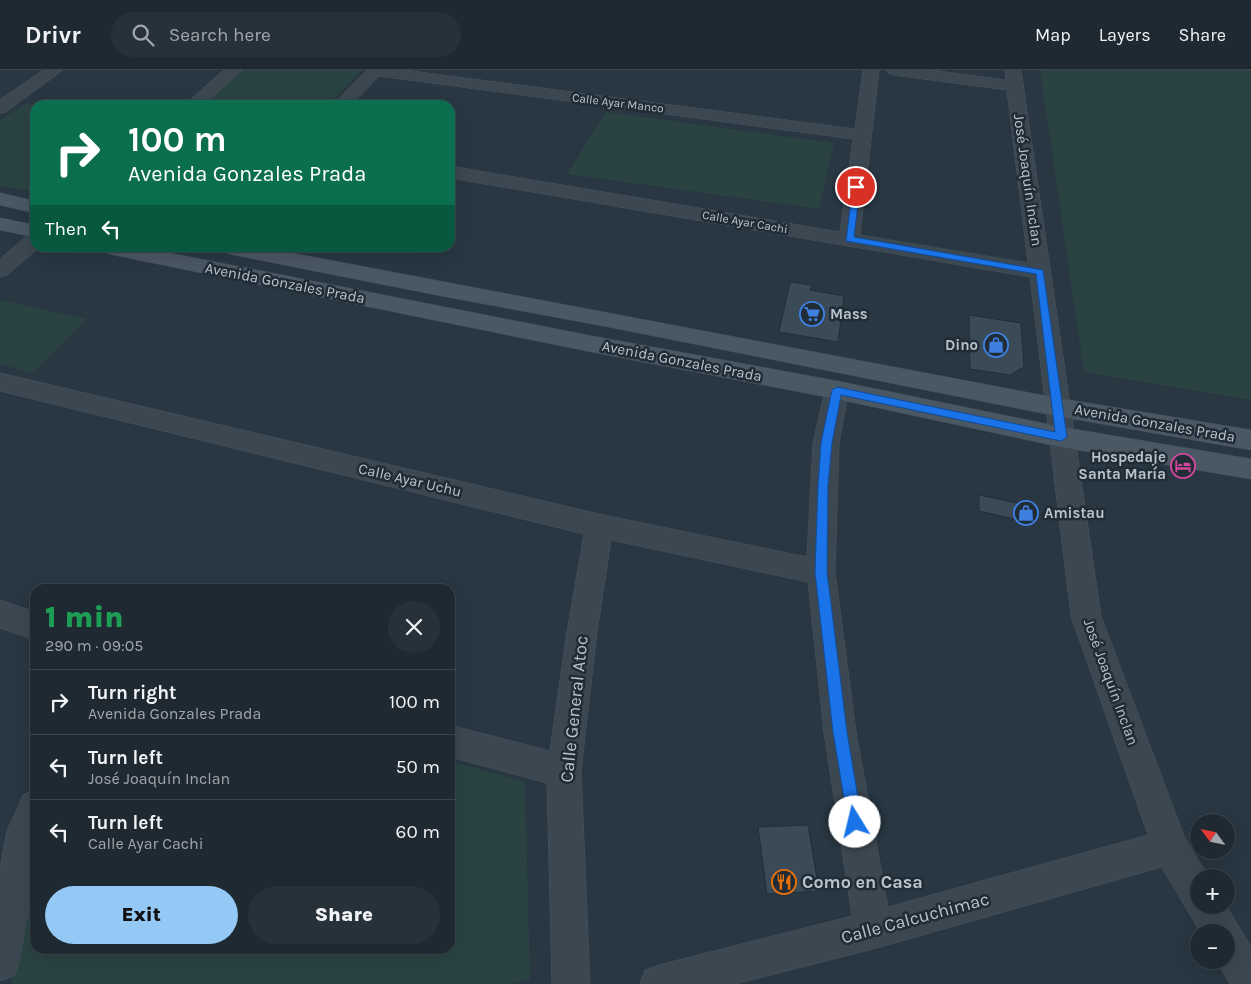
<!DOCTYPE html>
<meta charset="utf-8">
<style>
:root{--surface:#1e2932;--page:#26313a;--text:#f1f3f6;--muted:#a1a6ac;--line:#3c454d;--accent:#94c8f5}
body{margin:0;font-family:Karla,sans-serif;background:var(--page);color:var(--text);height:100vh;display:flex;flex-direction:column;font-size:19px;white-space:nowrap}
*{box-sizing:border-box;margin:0}
p{font-size:16px;color:var(--muted)}
.icon{flex:none;width:28px;height:28px;fill:none;stroke:currentColor;stroke-width:2;stroke-linecap:round;stroke-linejoin:round}
.map{position:relative;flex:1;overflow:hidden}
.drawer{position:absolute;left:30px;top:514px;width:425px;height:370px;display:flex;flex-direction:column;background:var(--surface);border-radius:15px;box-shadow:0 5px 20px #0002,0 0 0 1px var(--line)}
.drawer>*{flex:none}
.hud{position:absolute;left:30px;top:30px;width:425px;height:152px;border-radius:15px;box-shadow:0 5px 20px #0002,0 0 0 1px var(--line);background:#0b6e4f;color:#fff;overflow:hidden}
.needle{width:32px;rotate:303deg}
.fabs{position:absolute;left:1190px;top:744px;display:grid;gap:10px}
.fabs a{display:grid;place-items:center;width:45px;height:45px;border-radius:50%;background:var(--surface);box-shadow:0 5px 20px #0002,0 0 0 1px var(--line);font-size:25px}
.pin{position:absolute;display:grid;place-items:center;width:42px;height:42px;color:#fff;margin:-21px;border:2px solid #fff;border-radius:50%;box-shadow:0 1px 5px #0007}
.me{position:absolute;width:55px;margin:-28px;rotate:351deg;stroke-linejoin:round;filter:drop-shadow(0 0 4px #0008)}
.turn{display:flex;align-items:center;gap:18px;height:105px;padding:0 15px;font-size:22px}
.turn .icon{width:65px;height:65px;stroke-width:2.5}
.turn b{display:block;font-size:35px;line-height:42px}
.then{display:flex;align-items:center;height:48px;padding:0 15px;background:#0003;gap:10px;font-size:19px}
.round{display:grid;place-items:center;flex:none;width:52px;height:52px;border-radius:26px;background:var(--page)}
.head{display:flex;align-items:center;justify-content:space-between;height:85px;padding:0 15px}
h1{font-size:30px;font-weight:800;line-height:38px;color:#1e9e55}
.primary-button{display:flex;gap:10px;margin-top:auto;padding:10px 15px}
.primary-button a{flex:1;height:58px;border-radius:30px;background:var(--accent);color:#111;font-size:20px;font-weight:800;line-height:58px;text-align:center}
.primary-button a+a{background:var(--page);color:var(--text)}
ul{padding:0;list-style:none}
li{display:flex;align-items:center;gap:15px;height:65px;padding:0 15px;border-top:1px solid var(--line)}
li div{flex:1}
li b{display:block;font-size:19px}
li em{font-style:normal}
header{display:flex;align-items:center;gap:30px;box-sizing:border-box;height:70px;padding:0 25px;background:var(--surface);border-bottom:1px solid var(--line)}
header strong{font-size:24px}
nav{display:flex;gap:28px;margin-inline-start:auto;font-size:18px}
.search{width:350px;height:45px;background:var(--page);display:flex;align-items:center;gap:12px;box-sizing:border-box;padding:0 18px;border-radius:28px;color:var(--muted);font-size:19px}
.map>svg:first-child{display:block}
.green{fill:#2a4342}
.building{fill:#3a4b57;stroke:#222f39}
.lines{fill:none;stroke-linecap:round;stroke-linejoin:round}
.street-casing{stroke:#49545e;stroke-width:1}
.secondary-casing{stroke:#49545e;stroke-width:1}
.street{fill:#3c4851;fill-rule:evenodd}
.secondary{fill:#4a5864;fill-rule:evenodd}
.route{fill:#1a73e8;stroke:#114b97}
.labels{text-anchor:middle;dominant-baseline:central;stroke-width:5;stroke-linejoin:round;paint-order:stroke}
.far-street-label{font-size:12px;fill:#b9c3cb;stroke:#202d37}
.street-label{font-size:15px;fill:#b9c3cb;stroke:#202d37}
.poi-label{font-size:15px;font-weight:bold;fill:#b9c3cb;stroke:#202d37;text-anchor:start}
.near-street-label{font-size:18px;fill:#b9c3cb;stroke:#202d37}
.near-poi-label{font-size:18px;font-weight:bold;fill:#b9c3cb;stroke:#202d37;text-anchor:start}
</style>
<header>
<strong>Drivr</strong>
<div class="search"><svg class="icon" aria-label="search" viewBox="0 0 24 24"><circle cx="10" cy="10" r="6"/><path d="M15 15l6 6"/></svg>Search here</div>
<nav><a>Map</a><a>Layers</a><a>Share</a></nav>
</header>
<div class="map">
<svg width="1251" height="914" viewBox="0 0 1251 914">
<rect width="100%" height="100%" fill="#283742"/>
<!-- green -->
<g class="green">
<polygon points="239,0 362,0 329,35 198,35"/>
<polygon points="1040,0 1251,0 1251,330 1084,302"/>
<polygon points="26,33 36,35 35,122 0,116 0,51"/>
<polygon points="606,42 834,73 819,139 567,104"/>
<polygon points="0,230 87,249 33,303 0,294"/>
<polygon points="450,691 525,712 530,909 512,914 11,914 30,792 35,778 35,879 450,879"/>
</g>
<!-- building -->
<g class="building">
<polygon points="790,212 812,215 810,220 844,226 838,272 779,262"/>
<polygon points="969,245 1021,253 1024,297 1010,305 970,299"/>
<polygon points="979,425 1031,436 1032,453 979,441"/>
<polygon points="808,755 819,821 767,824 758,757"/>
</g>
<g class="lines">
<defs>
<g id="street">
<polygon points="44,0 63,0 6,42 0,43 0,30"/>
<polygon points="224,0 242,0 204,35 185,35"/>
<polygon points="367,0 404,0 855,59 863,0 879,0 860,165 1028,193 1007,20 894,5 888,3 886,0 931,0 1006,10 1005,0 1021,0 1101,546 1184,766 1209,808 1199,808 1199,835 1226,835 1251,877 1251,914 1230,914 1216,890 1226,890 1226,862 1200,862 1162,797 873,879 735,914 640,914 645,900 659,895 852,846 824,662 808,512 611,470 597,562 581,701 590,914 552,914 547,713 450,687 450,655 550,681 567,562 584,464 0,321 0,303 599,444 807,487 813,373 825,320 828,314 837,311 846,314 849,320 839,373 835,502 856,662 888,837 1148,765 1071,546 1030,207 450,108 450,96 840,162 853,69 379,6 351,35 333,35"/>
<polygon points="35,164 35,178 39,178 7,205 0,207 0,189 28,165"/>
<polygon points="0,530 35,542 35,570 0,558"/>
<polygon points="35,720 35,803 19,892 14,906 0,911 0,798 7,761 23,725"/>
</g>
<g id="secondary">
<polygon points="0,123 35,131 35,143 0,135"/>
<polygon points="0,148 35,155 35,167 0,160"/>
<polygon points="104,178 144,178 592,266 837,311 1061,357 1251,389 1251,409 1061,377 837,329 592,282 114,185 107,183"/>
<polygon points="224,178 265,178 1057,328 1251,360 1251,380 1057,346 609,257 442,226 234,185 227,183"/>
</g>
</defs>
<!-- street casing -->
<use href="#street" class="street-casing"/>
<!-- secondary casing -->
<use href="#secondary" class="secondary-casing"/>
<!-- street -->
<use href="#street" class="street"/>
<!-- secondary -->
<use href="#secondary" class="secondary"/>
</g>
<!-- route -->
<polygon class="route" points="853,115 860,117 854,167 1043,200 1067,367 1061,371 841,325 832,373 828,416 827,502 847,662 862,752 860,757 855,759 850,757 848,752 833,662 815,502 818,416 821,373 832,320 837,317 1055,362 1036,204 846,171"/>
<!-- icons -->
<defs>
<symbol id="supermarket-ring" viewBox="-11 -11 22 22"><circle r="9.5" fill="#202d37" stroke="#3f7fe0" stroke-width="1.5"/><path d="M-6-5.5h2.5l.6 2H6L4.5 2H-2.5L-4.4-4H-6ZM-1.5 3.2a1.3 1.3 0 1 0 .1 0ZM3 3.2a1.3 1.3 0 1 0 .1 0Z" fill="#3f7fe0"/></symbol>
<symbol id="shop-ring" viewBox="-11 -11 22 22"><circle r="9.5" fill="#202d37" stroke="#3f7fe0" stroke-width="1.5"/><path d="M-5-2.5h2.3a2.7 3.5 0 0 1 5.4 0H5L5.5 6h-11ZM-1.5-2.5h3a1.5 2.3 0 0 0-3 0Z" fill="#3f7fe0"/></symbol>
<symbol id="hotel-ring" viewBox="-11 -11 22 22"><circle r="9.5" fill="#202d37" stroke="#d1479c" stroke-width="1.5"/><path d="M-6-4.5h1.5V1H6V5H4.5V3h-9V5H-6ZM-4 0a1.8 1.8 0 1 1 3.6 0ZM.5 0V-2.5h3Q6-2.5 6 0Z" fill="#d1479c"/></symbol>
<symbol id="restaurant-ring" viewBox="-11 -11 22 22"><circle r="9.5" fill="#202d37" stroke="#e8710a" stroke-width="1.5"/><path d="M-5-6h1v4h1v-4h1v4h1v-4h1v5L-1.5 .5V6h-2V.5L-5-1ZM5-6V6H3V1.5H1.5Q1.5-4 5-6Z" fill="#e8710a"/></symbol>
</defs>
<g fill-rule="evenodd">
<use href="#supermarket-ring" x="798" y="230" width="28" height="28"/>
<use href="#shop-ring" x="982" y="261" width="28" height="28"/>
<use href="#hotel-ring" x="1169" y="382" width="28" height="28"/>
<use href="#shop-ring" x="1012" y="429" width="28" height="28"/>
<use href="#restaurant-ring" x="770" y="798" width="28" height="28"/>
</g>
<g class="labels">
<!-- far-street labels -->
<g class="far-street-label">
<text transform="translate(618 33) rotate(7)">Calle Ayar Manco</text>
<text transform="translate(745 152) rotate(10)">Calle Ayar Cachi</text>
</g>
<!-- street labels -->
<g class="street-label">
<text transform="translate(1028 110) rotate(82)">José Joaquín Inclan</text>
<text transform="translate(285 213) rotate(11)">Avenida Gonzales Prada</text>
<text transform="translate(682 291) rotate(11)">Avenida Gonzales Prada</text>
<text transform="translate(1155 353) rotate(10)">Avenida Gonzales Prada</text>
<text transform="translate(410 410) rotate(13)">Calle Ayar Uchu</text>
<text transform="translate(1111 612) rotate(70)">José Joaquín Inclan</text>
</g>
<!-- poi labels -->
<g class="poi-label">
<text x="830" y="244">Mass</text>
<text x="978" y="275" text-anchor="end">Dino</text>
<text x="1166" y="387" text-anchor="end">Hospedaje<tspan x="1166" dy="17">Santa María</tspan></text>
<text x="1044" y="443">Amistau</text>
</g>
<!-- near-street labels -->
<g class="near-street-label">
<text transform="translate(574 639) rotate(-84)">Calle General Atoc</text>
<text transform="translate(915 848) rotate(-15)">Calle Calcuchimac</text>
</g>
<!-- near-poi labels -->
<g class="near-poi-label">
<text x="802" y="812">Como en Casa</text>
</g>
</g>
</svg>
<div class="fabs">
<a><svg class="needle" viewBox="-14 -14 28 28"><path d="M0-13l5 13h-10z" fill="#e53935"/><path d="M0 13l5-13h-10z" fill="#a1a6ac"/></svg></a>
<a>+</a>
<a>−</a>
</div>
<div class="pin" style="left:856px;top:117px;background:#d93025"><svg class="icon" aria-label="arrive" viewBox="0 0 24 24"><path d="M6 21V4h12l-3 4 3 4H6"/></svg></div>
<svg class="me" style="left:855px;top:752px" viewBox="-20 -20 40 40"><circle r="19" fill="#fff"/><path d="M0-13L10 11 0 6-10 11z" fill="#1a73e8"/></svg>
<div class="hud">
<div class="turn"><svg class="icon" aria-label="right" viewBox="0 0 24 24"><path d="M7 20v-9h11M14 6l5 5-5 5"/></svg><div><b>100 m</b>Avenida Gonzales Prada</div></div>
<div class="then">Then<svg class="icon" aria-label="left" viewBox="0 0 24 24"><path d="M17 20v-9H6M10 6l-5 5 5 5"/></svg></div>
</div>
<section class="drawer">
<div class="head"><div><h1>1 min</h1><p>290 m · 09:05</p></div><a class="round"><svg class="icon" aria-label="close" viewBox="0 0 24 24"><path d="M6 6l12 12M18 6L6 18"/></svg></a></div>
<ul>
<li><svg class="icon" aria-label="right" viewBox="0 0 24 24"><path d="M7 20v-9h11M14 6l5 5-5 5"/></svg><div><b>Turn right</b><p>Avenida Gonzales Prada</p></div><em>100 m</em></li>
<li><svg class="icon" aria-label="left" viewBox="0 0 24 24"><path d="M17 20v-9H6M10 6l-5 5 5 5"/></svg><div><b>Turn left</b><p>José Joaquín Inclan</p></div><em>50 m</em></li>
<li><svg class="icon" aria-label="left" viewBox="0 0 24 24"><path d="M17 20v-9H6M10 6l-5 5 5 5"/></svg><div><b>Turn left</b><p>Calle Ayar Cachi</p></div><em>60 m</em></li>
</ul>
<div class="primary-button"><a>Exit</a><a>Share</a></div>
</section>
</div>
